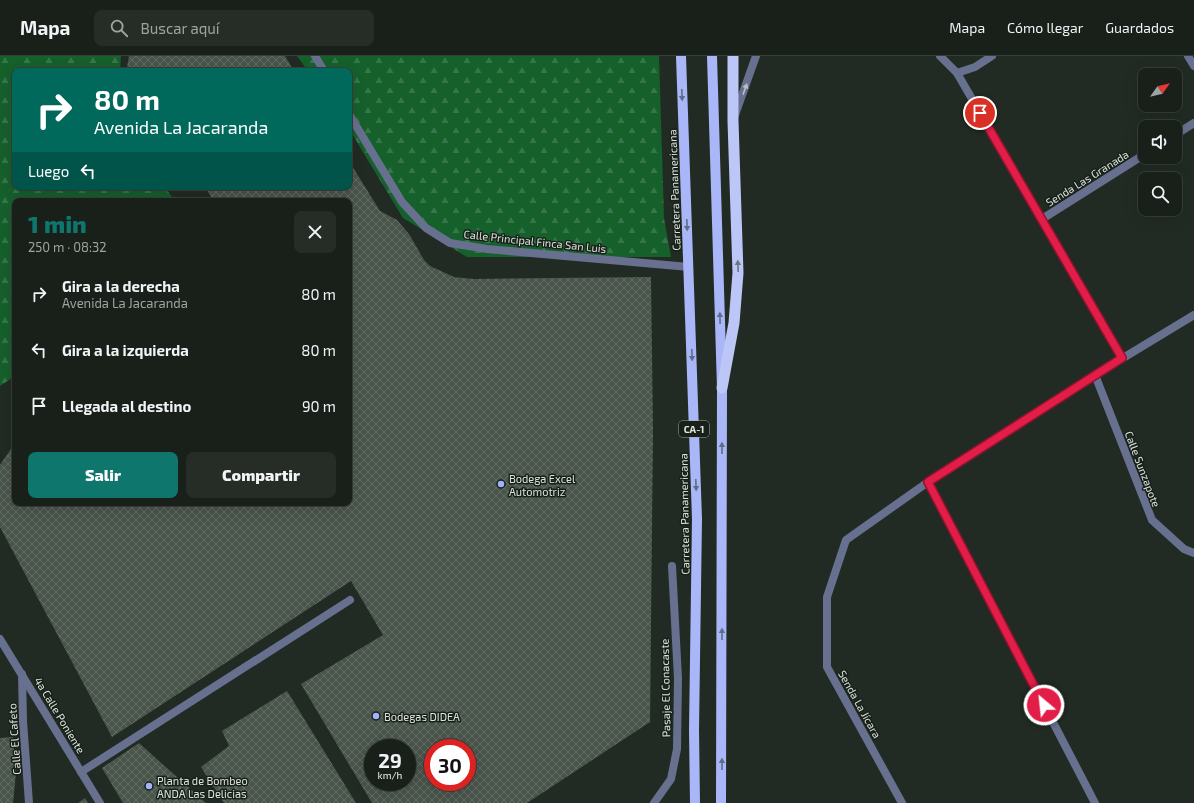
<!DOCTYPE html>
<html lang="es">
<meta charset="utf-8">
<style>
:root{--surface:#19201a;--page:#262d27;--text:#f1f3f6;--muted:#9fa3a2;--line:#373e39;--accent:#0f766e}
body{margin:0;font-family:"Exo 2",sans-serif;background:var(--page);color:var(--text);height:100vh;display:flex;flex-direction:column;font-size:15px;white-space:nowrap}
*{box-sizing:border-box;margin:0}
p{font-size:13px;color:var(--muted)}
.icon{flex:none;width:22px;height:22px;fill:none;stroke:currentColor;stroke-width:2;stroke-linecap:round;stroke-linejoin:round}
.map{position:relative;flex:1;overflow:hidden}
.side{position:absolute;left:12px;top:142px;width:340px;height:308px;display:flex;flex-direction:column;background:var(--surface);border-radius:8px;box-shadow:0 4px 16px #0002,0 0 0 1px var(--line)}
.side>*{flex:none}
.banner{position:absolute;left:12px;top:12px;width:340px;height:122px;border-radius:8px;box-shadow:0 4px 16px #0002,0 0 0 1px var(--line);background:#00695c;color:#fff;overflow:hidden}
.needle{width:26px;rotate:56deg}
.tools{position:absolute;left:1138px;top:12px;display:grid;gap:8px}
.tools a{display:grid;place-items:center;width:44px;height:44px;border-radius:8px;background:var(--surface);box-shadow:0 4px 16px #0002,0 0 0 1px var(--line);font-size:20px}
.speed{position:absolute;left:364px;top:683px;display:flex;gap:8px;font-size:20px;font-weight:700;text-align:center}
.speed>*{display:grid;place-content:center;width:52px;height:52px;border-radius:50%;background:var(--surface);box-shadow:0 4px 16px #0002,0 0 0 1px var(--line);line-height:1}
.speed small{font-size:10px;font-weight:400}
.speed .limit{border:6px solid #d22;background:#fff;color:#111}
.pin{position:absolute;display:grid;place-items:center;width:34px;height:34px;color:#fff;margin:-17px;border:2px solid #fff;border-radius:50%;box-shadow:0 1px 4px #0007}
.me{position:absolute;width:44px;margin:-22px;rotate:332deg;stroke-linejoin:round;filter:drop-shadow(0 0 3px #0008)}
.turn{display:flex;align-items:center;gap:14px;height:84px;padding:0 16px;font-size:18px}
.turn .icon{width:52px;height:52px;stroke-width:2.5}
.turn b{display:block;font-size:28px;line-height:34px}
.then{display:flex;align-items:center;height:38px;padding:0 16px;background:#0003;gap:8px;font-size:15px}
.round{display:grid;place-items:center;flex:none;width:42px;height:42px;border-radius:8px;background:var(--page)}
.headline{display:flex;align-items:center;justify-content:space-between;height:68px;padding:0 16px}
h1{font-size:24px;font-weight:800;line-height:30px;color:var(--accent)}
.button{display:flex;gap:8px;margin-top:auto;padding:8px 16px}
.button a{flex:1;height:46px;border-radius:8px;background:var(--accent);color:#fff;font-size:16px;font-weight:800;line-height:46px;text-align:center}
.button a+a{background:var(--page);color:var(--text)}
ul{padding:0;list-style:none}
li{display:flex;align-items:center;gap:12px;height:56px;padding:0 16px}
li div{flex:1}
li b{display:block;font-size:15px}
li em{font-style:normal}
header{display:flex;align-items:center;gap:24px;box-sizing:border-box;height:56px;padding:0 20px;background:var(--surface);border-bottom:1px solid var(--line)}
header strong{font-size:19px}
nav{display:flex;gap:22px;margin-inline-start:auto;font-size:14px}
.search{width:280px;height:36px;background:var(--page);display:flex;align-items:center;gap:10px;box-sizing:border-box;padding:0 14px;border-radius:8px;color:var(--muted);font-size:15px}
.map>svg:first-child{display:block}
.forest{fill:url(#forest-firs)}
.building{fill:url(#building-cross-hatch);fill-rule:evenodd}
.lines{fill:none;stroke-linecap:round;stroke-linejoin:round}
.service{stroke:#68708f;stroke-width:8}
.pedestrian{stroke:#68708f;stroke-width:8}
.minor{stroke:#68708f;stroke-width:8}
.primary{stroke:#a9b7f8;stroke-width:10}
.trunk{stroke:#bcc7f7;stroke-width:11}
.oneway{fill:#b9c0c5}
.oneway2{fill:#606c88}
.oneway3{fill:#6a7488}
.route-casing{stroke:#92132f;stroke-width:10}
.route{stroke:#e11d48;stroke-width:7}
.poi-dot{fill:#a2b2fd;stroke:#182119;stroke-width:1.5}
.labels{text-anchor:middle;dominant-baseline:central;stroke-width:3;stroke-linejoin:round;paint-order:stroke}
.shield{fill:#182119;stroke:#a1a8a2;stroke-width:1}
.shield-label{font-size:10px;font-weight:bold;fill:#dce2dc}
.street-label{font-size:11px;fill:#dce2dc;stroke:#182119}
.poi-label{font-size:11px;fill:#dce2dc;stroke:#182119;text-anchor:start}
</style>
<header>
<strong>Mapa</strong>
<div class="search"><svg class="icon" aria-label="search" viewBox="0 0 24 24"><circle cx="10" cy="10" r="6"/><path d="M15 15l6 6"/></svg>Buscar aquí</div>
<nav><a>Mapa</a><a>Cómo llegar</a><a>Guardados</a></nav>
</header>
<div class="map">
<svg width="1194" height="747" viewBox="0 0 1194 747">
<defs>
<pattern id="forest-firs" width="22" height="20" patternUnits="userSpaceOnUse"><rect width="22" height="20" fill="#16602c"/><path d="M5 1l3.5 6h-7zM16 11l3.5 6h-7z" fill="#37764a"/></pattern>
<pattern id="building-cross-hatch" width="8" height="8" patternUnits="userSpaceOnUse"><rect width="8" height="8" fill="#49544b"/><path d="M0 0l8 8M0 8l8-8" fill="none" stroke="#636c64"/></pattern>
</defs>
<rect width="100%" height="100%" fill="#212b23"/>
<!-- forest -->
<g class="forest">
<polygon points="0,0 121,0 120,15 15,15 15,131 165,131 175,145 15,145 15,320 0,330"/>
<polygon points="297,0 659,0 664,162 671,201 467,201 403,162 349,73 349,15 308,15"/>
</g>
<!-- building -->
<g class="building">
<polygon points="129,0 285,0 294,15 130,15 127,11"/>
<path d="M 349,105 L 380,155 L 397,164 L 409,178 L 424,204 L 430,210 L 454,221 L 473,223 L 651,221 L 653,375 L 650,666 L 527,747 L 372,747 L 301,628 L 383,579 L 351,525 L 112,681 L 0,471 L 0,409 L 15,387 L 15,447 L 349,447 L 349,145 L 214,145 L 205,131 L 349,131 ZM 373,692 L 407,692 L 407,726 L 373,726 ZM 433,692 L 467,692 L 467,726 L 433,726 Z"/>
<polygon points="287,635 356,747 224,747 201,711 229,690 222,675"/>
<polygon points="13,681 16,716 13,747 0,747 0,682"/>
<polygon points="139,687 206,747 123,747 102,712"/>
<polygon points="85,742 88,747 78,747"/>
</g>
<g class="lines">
<!-- service -->
<polyline class="service" points="81,716 350,544"/>
<!-- pedestrian -->
<polyline class="pedestrian" points="654,747 671,723 677,693 678,622 672,510"/>
<!-- minor -->
<g class="minor">
<polyline points="315,0 324,15"/>
<polyline points="940,0 957,17 1122,302"/>
<polyline points="1188,0 1194,10"/>
<polyline points="957,17 975,11 992,0"/>
<polyline points="349,58 402,146 426,172 450,187 487,193 689,211"/>
<polyline points="735,59 756,0"/>
<polyline points="1175,79 1194,67"/>
<polyline points="1042,163 1145,98"/>
<polyline points="1095,319 1152,464 1184,493 1194,497"/>
<polyline points="928,426 1095,747"/>
<polyline points="0,583 100,747"/>
<polyline points="22,618 23,665 29,747"/>
<polyline points="902,747 827,611 827,541 846,484 928,426 1095,319 1194,259"/>
</g>
<!-- primary -->
<g class="primary">
<polyline points="681,0 697,463 694,674 695,747"/>
<polyline points="712,0 722,332 721,747"/>
</g>
<!-- trunk -->
<polyline class="trunk" points="722,332 734,267 738,217 733,65 733,0"/>
</g>
<!-- one-way arrows -->
<defs><path id="oneway-solid" d="M-6-.8H1V-3.2L6.5 0L1 3.2V.8H-6Z"/></defs>
<use class="oneway" href="#oneway-solid" transform="translate(745 33) rotate(-70)"/>
<g class="oneway2">
<use href="#oneway-solid" transform="translate(682 39) rotate(88)"/>
<use href="#oneway-solid" transform="translate(687 169) rotate(88)"/>
<use href="#oneway-solid" transform="translate(720 262) rotate(-91)"/>
<use href="#oneway-solid" transform="translate(692 299) rotate(88)"/>
<use href="#oneway-solid" transform="translate(722 392) rotate(-90)"/>
<use href="#oneway-solid" transform="translate(696 429) rotate(88)"/>
<use href="#oneway-solid" transform="translate(722 578) rotate(-90)"/>
<use href="#oneway-solid" transform="translate(722 708) rotate(-90)"/>
</g>
<use class="oneway3" href="#oneway-solid" transform="translate(738 210) rotate(-92)"/>
<g class="lines">
<defs>
<polyline id="route" points="980,57 1122,302 928,426 1044,649"/>
</defs>
<!-- route casing -->
<use href="#route" class="route-casing"/>
<!-- route -->
<use href="#route" class="route"/>
</g>
<!-- markers -->
<g class="poi-dot">
<circle cx="501" cy="428" r="4"/>
<circle cx="376" cy="660" r="4"/>
<circle cx="149" cy="730" r="4"/>
</g>
<g class="labels">
<!-- shield labels -->
<rect class="shield" x="679" y="365" width="30" height="16" rx="3"/>
<g class="shield-label">
<text x="694" y="373">CA-1</text>
</g>
<!-- street labels -->
<g class="street-label">
<text transform="translate(1087 122) rotate(-32)">Senda Las Granada</text>
<text transform="translate(674 134) rotate(-92)">Carretera Panamericana</text>
<text transform="translate(535 185) rotate(6)">Calle Principal Finca San Luis</text>
<text transform="translate(1143 413) rotate(69)">Calle Sunzapote</text>
<text transform="translate(684 458) rotate(-91)">Carretera Panamericana</text>
<text transform="translate(665 632) rotate(-91)">Pasaje El Conacaste</text>
<text transform="translate(860 648) rotate(61)">Senda La Jícara</text>
<text transform="translate(60 659) rotate(59)">4a Calle Poniente</text>
<text transform="translate(14 683) rotate(-94)">Calle El Cafeto</text>
</g>
<!-- poi labels -->
<g class="poi-label">
<text x="509" y="422">Bodega Excel<tspan x="509" dy="13">Automotriz</tspan></text>
<text x="384" y="660">Bodegas DIDEA</text>
<text x="157" y="724">Planta de Bombeo<tspan x="157" dy="13">ANDA Las Delicias</tspan></text>
</g>
</g>
</svg>
<div class="tools">
<a><svg class="needle" viewBox="-14 -14 28 28"><path d="M0-13l5 13h-10z" fill="#e53935"/><path d="M0 13l5-13h-10z" fill="#9fa3a2"/></svg></a>
<a><svg class="icon" aria-label="sound" viewBox="0 0 24 24"><path d="M4 9h4l5-4v14l-5-4H4zM17 9q2 3 0 6"/></svg></a>
<a><svg class="icon" aria-label="search" viewBox="0 0 24 24"><circle cx="10" cy="10" r="6"/><path d="M15 15l6 6"/></svg></a>
</div>
<div class="speed"><div>29<small>km/h</small></div><div class="limit">30</div></div>
<div class="pin" style="left:980px;top:57px;background:#d93025"><svg class="icon" aria-label="arrive" viewBox="0 0 24 24"><path d="M6 21V4h12l-3 4 3 4H6"/></svg></div>
<svg class="me" style="left:1044px;top:649px" viewBox="-20 -20 40 40"><circle r="17" fill="#e11d48" stroke="#fff" stroke-width="3"/><path d="M0-11L8 9 0 5-8 9z" fill="#fff"/></svg>
<div class="banner">
<div class="turn"><svg class="icon" aria-label="right" viewBox="0 0 24 24"><path d="M7 20v-9h11M14 6l5 5-5 5"/></svg><div><b>80 m</b>Avenida La Jacaranda</div></div>
<div class="then">Luego<svg class="icon" aria-label="left" viewBox="0 0 24 24"><path d="M17 20v-9H6M10 6l-5 5 5 5"/></svg></div>
</div>
<section class="side">
<div class="headline"><div><h1>1 min</h1><p>250 m · 08:32</p></div><a class="round"><svg class="icon" aria-label="close" viewBox="0 0 24 24"><path d="M6 6l12 12M18 6L6 18"/></svg></a></div>
<ul>
<li><svg class="icon" aria-label="right" viewBox="0 0 24 24"><path d="M7 20v-9h11M14 6l5 5-5 5"/></svg><div><b>Gira a la derecha</b><p>Avenida La Jacaranda</p></div><em>80 m</em></li>
<li><svg class="icon" aria-label="left" viewBox="0 0 24 24"><path d="M17 20v-9H6M10 6l-5 5 5 5"/></svg><div><b>Gira a la izquierda</b></div><em>80 m</em></li>
<li><svg class="icon" aria-label="arrive" viewBox="0 0 24 24"><path d="M6 21V4h12l-3 4 3 4H6"/></svg><div><b>Llegada al destino</b></div><em>90 m</em></li>
</ul>
<div class="button"><a>Salir</a><a>Compartir</a></div>
</section>
</div>
